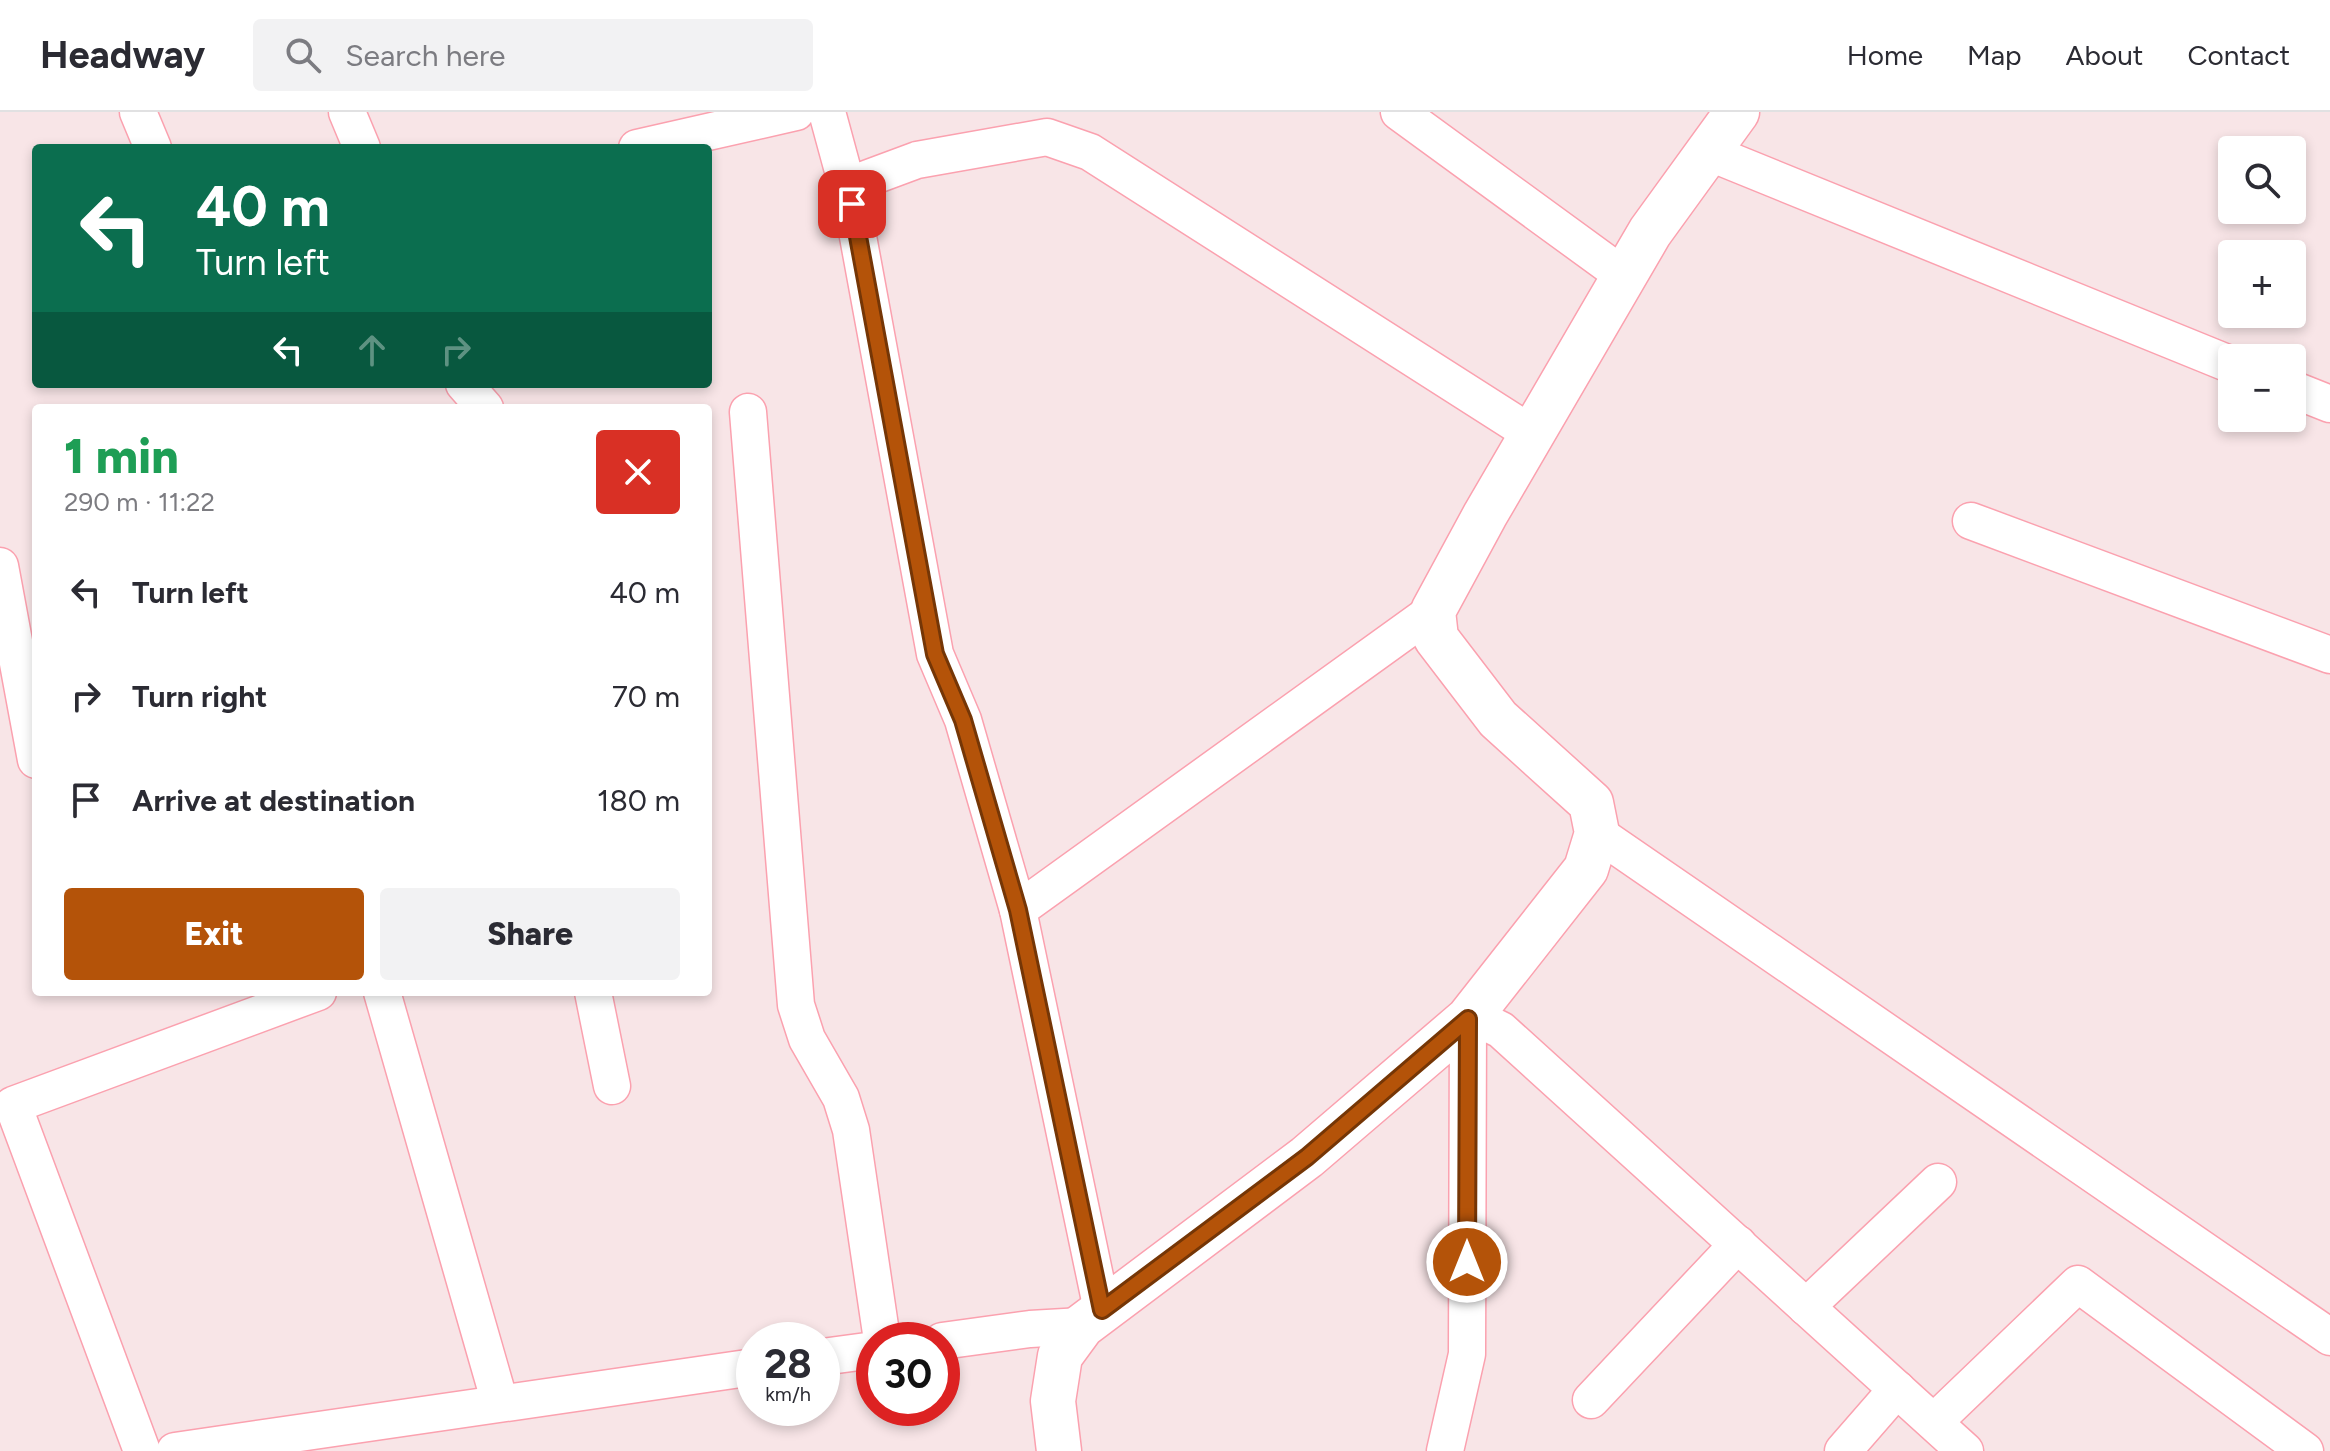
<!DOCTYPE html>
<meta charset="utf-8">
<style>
:root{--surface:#fff;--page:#f2f2f3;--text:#2b2b33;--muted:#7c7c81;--line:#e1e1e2;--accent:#b45309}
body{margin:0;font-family:Figtree,sans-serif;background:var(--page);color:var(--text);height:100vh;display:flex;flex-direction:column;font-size:30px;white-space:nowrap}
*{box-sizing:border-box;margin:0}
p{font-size:26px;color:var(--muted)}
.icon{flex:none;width:44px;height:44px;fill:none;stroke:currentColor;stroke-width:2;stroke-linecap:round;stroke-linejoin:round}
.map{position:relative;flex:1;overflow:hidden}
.details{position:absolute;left:32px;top:292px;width:680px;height:592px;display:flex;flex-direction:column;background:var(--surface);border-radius:8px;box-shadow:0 4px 12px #0003}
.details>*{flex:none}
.hud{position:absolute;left:32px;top:32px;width:680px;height:244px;border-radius:8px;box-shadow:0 4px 12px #0003;background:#0b6e4f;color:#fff;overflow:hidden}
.buttons{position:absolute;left:2218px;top:24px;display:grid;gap:16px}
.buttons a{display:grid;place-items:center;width:88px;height:88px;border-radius:8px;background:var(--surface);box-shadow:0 4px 12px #0003;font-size:40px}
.speed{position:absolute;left:736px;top:1210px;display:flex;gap:16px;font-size:40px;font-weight:700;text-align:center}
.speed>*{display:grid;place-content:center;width:104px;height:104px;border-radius:50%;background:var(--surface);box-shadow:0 4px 12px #0003;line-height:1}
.speed small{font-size:20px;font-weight:400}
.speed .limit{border:12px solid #d22;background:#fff;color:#111}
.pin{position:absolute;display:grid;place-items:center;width:68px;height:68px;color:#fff;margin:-34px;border-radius:16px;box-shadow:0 4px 12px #0006}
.me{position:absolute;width:88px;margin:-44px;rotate:0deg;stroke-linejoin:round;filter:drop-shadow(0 0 6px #0008)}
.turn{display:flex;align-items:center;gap:28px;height:168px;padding:0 32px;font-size:36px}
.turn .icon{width:104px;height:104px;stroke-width:2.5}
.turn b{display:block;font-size:56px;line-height:68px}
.lanes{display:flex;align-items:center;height:76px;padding:0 32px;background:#0003;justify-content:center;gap:40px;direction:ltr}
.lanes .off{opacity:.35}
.round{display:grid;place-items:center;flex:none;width:84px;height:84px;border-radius:8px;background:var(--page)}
.summary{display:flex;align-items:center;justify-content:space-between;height:136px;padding:0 32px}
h1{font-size:48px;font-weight:800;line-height:60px;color:#1e9e55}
.action{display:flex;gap:16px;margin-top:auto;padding:16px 32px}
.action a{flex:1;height:92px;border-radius:8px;background:var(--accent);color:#fff;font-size:32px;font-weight:800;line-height:92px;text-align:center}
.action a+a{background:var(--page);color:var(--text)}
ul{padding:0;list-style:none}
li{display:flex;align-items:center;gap:24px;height:104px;padding:0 32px}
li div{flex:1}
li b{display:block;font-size:30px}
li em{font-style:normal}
header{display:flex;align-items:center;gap:48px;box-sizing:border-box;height:112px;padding:0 40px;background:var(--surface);border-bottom:2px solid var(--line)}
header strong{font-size:38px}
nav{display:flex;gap:44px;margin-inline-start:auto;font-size:28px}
.search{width:560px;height:72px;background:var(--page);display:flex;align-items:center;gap:20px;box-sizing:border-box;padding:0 28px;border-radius:8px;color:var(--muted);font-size:30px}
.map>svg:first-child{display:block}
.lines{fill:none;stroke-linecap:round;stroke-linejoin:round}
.street-casing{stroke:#fba1af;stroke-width:39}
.secondary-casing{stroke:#fba1af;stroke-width:47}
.street{stroke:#fff;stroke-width:36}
.secondary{stroke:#fff;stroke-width:44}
.route-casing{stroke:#753606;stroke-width:20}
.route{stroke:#b45309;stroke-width:14}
</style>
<header>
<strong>Headway</strong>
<div class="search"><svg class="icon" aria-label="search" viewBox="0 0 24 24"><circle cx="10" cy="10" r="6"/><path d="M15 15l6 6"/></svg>Search here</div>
<nav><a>Home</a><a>Map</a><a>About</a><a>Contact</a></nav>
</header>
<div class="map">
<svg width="2330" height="1339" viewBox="0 0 2330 1339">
<rect width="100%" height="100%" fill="#f8e5e7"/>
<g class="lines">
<defs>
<g id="street">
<polyline points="138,0 153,36"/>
<polyline points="347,0 362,36"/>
<polyline points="827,0 852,92 935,542 963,608 1018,798"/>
<polyline points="1399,0 1624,164"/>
<polyline points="637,36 796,0"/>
<polyline points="1708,40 2232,253"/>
<polyline points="847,74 917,48 1047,25 1090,40 1532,322"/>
<polyline points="464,272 485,296"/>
<polyline points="2292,277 2330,292"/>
<polyline points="748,300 796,893 807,927 841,986 851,1018 882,1228"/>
<polyline points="1971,409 2330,543"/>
<polyline points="0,454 36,648"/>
<polyline points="1597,721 2330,1225"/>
<polyline points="382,880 500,1291"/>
<polyline points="593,880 612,974"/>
<polyline points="1806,1195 1938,1070"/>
<polyline points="1102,1198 1018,798 1433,499"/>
<polyline points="942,1229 1030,1217 1082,1214"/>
<polyline points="822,1245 874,1238"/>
<polyline points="1591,1288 1738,1132"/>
<polyline points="1934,1310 2078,1172 2305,1339"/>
<polyline points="142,1339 13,993 318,880"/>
<polyline points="175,1339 754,1255"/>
<polyline points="1445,1339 1467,1242 1468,907 1485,910 1501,918 1965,1339"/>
<polyline points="1843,1339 1897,1277"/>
</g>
<polyline id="secondary" points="1059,1339 1053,1289 1060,1244 1082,1214 1307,1045 1468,907 1586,757 1597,721 1591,691 1498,607 1436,526 1433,499 1485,403 1650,120 1737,0"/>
</defs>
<!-- street casing -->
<use href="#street" class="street-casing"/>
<!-- secondary casing -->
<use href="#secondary" class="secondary-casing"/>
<!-- street -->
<use href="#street" class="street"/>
<!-- secondary -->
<use href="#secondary" class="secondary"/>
</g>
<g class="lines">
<defs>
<polyline id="route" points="852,92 935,542 963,608 1018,798 1102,1198 1307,1045 1468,907 1467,1150"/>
</defs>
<!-- route casing -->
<use href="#route" class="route-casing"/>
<!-- route -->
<use href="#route" class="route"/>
</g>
</svg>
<div class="buttons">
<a><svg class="icon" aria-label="search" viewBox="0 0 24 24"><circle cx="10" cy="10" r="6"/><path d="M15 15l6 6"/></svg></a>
<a>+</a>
<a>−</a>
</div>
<div class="speed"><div>28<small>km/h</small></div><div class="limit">30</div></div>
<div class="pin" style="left:852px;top:92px;background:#d93025"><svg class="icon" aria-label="arrive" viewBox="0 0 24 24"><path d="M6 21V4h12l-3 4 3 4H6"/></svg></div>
<svg class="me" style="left:1467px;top:1150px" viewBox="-20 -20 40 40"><circle r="17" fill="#b45309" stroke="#fff" stroke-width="3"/><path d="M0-11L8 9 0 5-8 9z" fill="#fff"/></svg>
<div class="hud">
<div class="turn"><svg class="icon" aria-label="left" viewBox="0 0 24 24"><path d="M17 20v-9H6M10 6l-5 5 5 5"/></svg><div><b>40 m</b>Turn left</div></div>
<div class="lanes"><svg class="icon" aria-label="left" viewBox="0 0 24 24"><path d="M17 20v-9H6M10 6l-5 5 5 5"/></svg><svg class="icon off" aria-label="ahead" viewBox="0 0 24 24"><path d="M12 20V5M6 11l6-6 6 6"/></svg><svg class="icon off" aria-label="right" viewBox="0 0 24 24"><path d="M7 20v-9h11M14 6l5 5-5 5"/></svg></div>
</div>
<section class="details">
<div class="summary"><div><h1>1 min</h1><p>290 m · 11:22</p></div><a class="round" style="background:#d93025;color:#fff"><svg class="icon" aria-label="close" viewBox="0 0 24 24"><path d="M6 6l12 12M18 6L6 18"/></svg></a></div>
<ul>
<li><svg class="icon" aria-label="left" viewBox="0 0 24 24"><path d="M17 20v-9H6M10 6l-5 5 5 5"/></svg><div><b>Turn left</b></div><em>40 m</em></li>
<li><svg class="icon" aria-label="right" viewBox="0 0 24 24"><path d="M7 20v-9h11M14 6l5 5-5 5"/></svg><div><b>Turn right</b></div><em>70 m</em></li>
<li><svg class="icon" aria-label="arrive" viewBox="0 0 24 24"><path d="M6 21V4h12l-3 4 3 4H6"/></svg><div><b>Arrive at destination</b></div><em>180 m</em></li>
</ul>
<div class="action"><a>Exit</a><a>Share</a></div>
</section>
</div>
